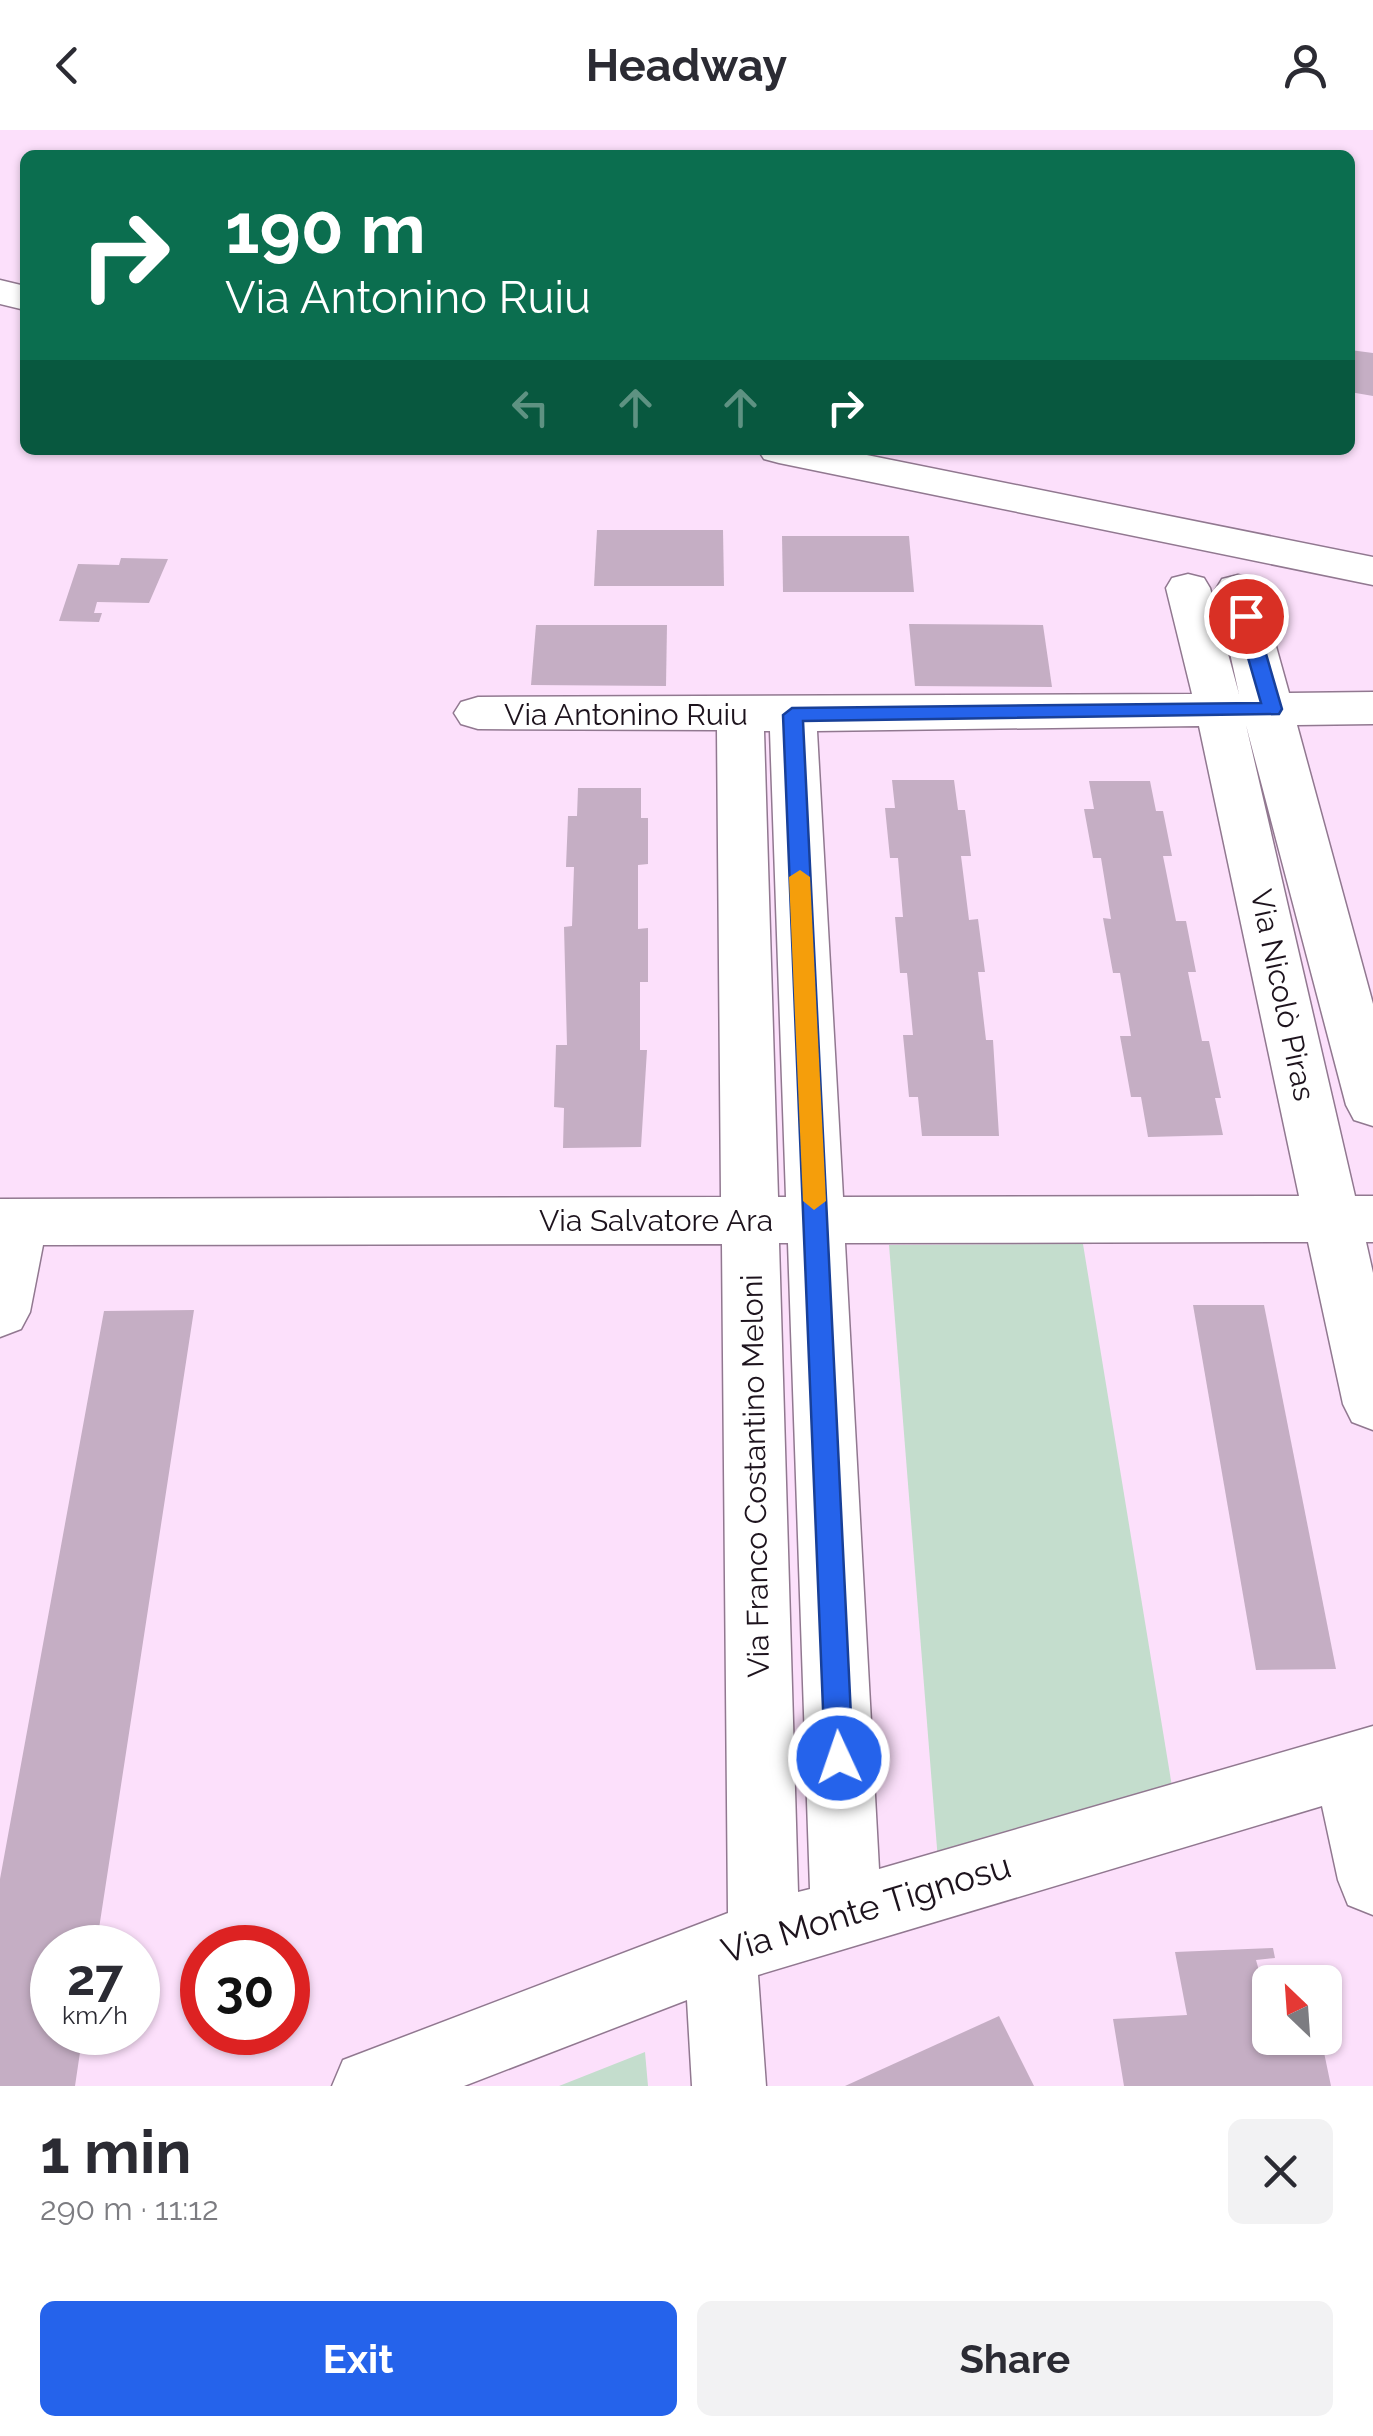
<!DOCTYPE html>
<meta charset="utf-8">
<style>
:root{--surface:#fff;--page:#f2f2f3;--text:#2b2b33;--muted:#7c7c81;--accent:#2563eb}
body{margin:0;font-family:Raleway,sans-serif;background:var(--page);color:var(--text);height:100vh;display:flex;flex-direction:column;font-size:38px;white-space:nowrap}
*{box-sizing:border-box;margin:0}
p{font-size:32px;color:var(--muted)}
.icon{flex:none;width:55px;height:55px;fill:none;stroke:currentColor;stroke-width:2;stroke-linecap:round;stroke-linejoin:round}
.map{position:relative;height:1956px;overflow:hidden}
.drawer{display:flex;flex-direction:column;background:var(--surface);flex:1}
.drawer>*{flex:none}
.top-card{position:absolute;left:20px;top:20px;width:1335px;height:305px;border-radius:15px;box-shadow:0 2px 8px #0004;background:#0b6e4f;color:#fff;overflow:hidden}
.needle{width:65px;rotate:335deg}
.buttons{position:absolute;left:1252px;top:1835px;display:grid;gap:20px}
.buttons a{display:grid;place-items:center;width:90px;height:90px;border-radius:15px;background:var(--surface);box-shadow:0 2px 8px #0004;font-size:50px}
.speed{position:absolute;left:30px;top:1795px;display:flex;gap:20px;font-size:50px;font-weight:700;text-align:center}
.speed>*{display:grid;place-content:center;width:130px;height:130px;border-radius:50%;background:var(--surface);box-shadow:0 2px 8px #0004;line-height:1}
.speed small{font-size:25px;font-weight:400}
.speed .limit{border:15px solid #d22;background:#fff;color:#111}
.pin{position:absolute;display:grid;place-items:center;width:85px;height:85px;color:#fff;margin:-42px;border:5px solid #fff;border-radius:50%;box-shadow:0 2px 10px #0007}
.me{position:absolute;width:110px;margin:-55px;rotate:357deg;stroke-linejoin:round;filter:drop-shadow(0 0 8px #0008)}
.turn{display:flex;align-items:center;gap:35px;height:210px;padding:0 40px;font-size:45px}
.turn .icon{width:130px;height:130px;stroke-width:2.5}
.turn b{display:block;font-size:70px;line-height:85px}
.lanes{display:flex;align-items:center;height:95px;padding:0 40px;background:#0003;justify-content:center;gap:50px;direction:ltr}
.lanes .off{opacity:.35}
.round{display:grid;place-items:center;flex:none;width:105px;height:105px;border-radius:15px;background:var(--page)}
.headline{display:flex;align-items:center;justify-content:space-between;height:170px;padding:0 40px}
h1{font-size:60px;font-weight:700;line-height:75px}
.cta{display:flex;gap:20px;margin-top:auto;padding:20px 40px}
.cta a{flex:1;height:115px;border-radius:15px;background:var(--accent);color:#fff;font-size:40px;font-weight:700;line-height:115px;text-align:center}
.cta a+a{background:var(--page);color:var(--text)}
header{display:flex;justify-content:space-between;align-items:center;height:130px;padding:0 40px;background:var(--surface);font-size:45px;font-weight:700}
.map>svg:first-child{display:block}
.green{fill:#c4ddcd}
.building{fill:#c5aec4}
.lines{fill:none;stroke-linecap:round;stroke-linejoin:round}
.minor-casing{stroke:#917890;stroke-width:3}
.major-casing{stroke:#917890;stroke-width:3}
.minor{fill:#fff;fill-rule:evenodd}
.major{fill:#fff;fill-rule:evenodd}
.route{fill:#2563eb;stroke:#184099;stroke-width:2.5}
.slow{fill:#f59e0b}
.labels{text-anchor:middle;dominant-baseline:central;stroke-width:8;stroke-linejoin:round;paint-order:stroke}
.street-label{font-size:30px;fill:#1d131d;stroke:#fff}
.near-street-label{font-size:35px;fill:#1d131d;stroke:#fff}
</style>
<header><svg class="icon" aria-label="back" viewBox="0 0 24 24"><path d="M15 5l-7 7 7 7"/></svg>Headway<svg class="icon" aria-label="person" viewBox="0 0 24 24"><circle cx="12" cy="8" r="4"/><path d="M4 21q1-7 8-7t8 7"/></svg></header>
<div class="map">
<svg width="1373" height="1956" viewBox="0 0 1373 1956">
<rect width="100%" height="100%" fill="#fce0fb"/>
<!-- green -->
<g class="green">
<polygon points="1083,1114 1177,1687 940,1756 889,1115"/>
<polygon points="645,1922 648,1956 559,1956"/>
</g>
<!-- building -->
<g class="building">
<polygon points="1350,220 1373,223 1373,266 1350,262"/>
<polygon points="597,400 723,400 724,456 594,456"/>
<polygon points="782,406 909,406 914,462 783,462"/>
<polygon points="121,428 168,429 149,473 97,472 94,483 102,483 99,492 59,491 78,434 119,435"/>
<polygon points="909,494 1043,495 1052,557 915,556"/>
<polygon points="536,495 667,495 666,556 531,555"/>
<polygon points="892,650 954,650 958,680 965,680 971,726 961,726 969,790 978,789 985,842 978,842 986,910 993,910 999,1006 922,1006 918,967 909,967 903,905 913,905 907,843 900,843 895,787 903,787 898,728 890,728 885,678 895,678"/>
<polygon points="1089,651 1150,651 1156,681 1163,681 1172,726 1163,726 1176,791 1186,791 1196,842 1188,842 1202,911 1209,911 1221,968 1215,968 1223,1005 1148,1007 1141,967 1131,967 1120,906 1131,906 1120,843 1113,843 1103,788 1111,789 1101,728 1093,728 1084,679 1094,679"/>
<polygon points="578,658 641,658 641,688 648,688 648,734 638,735 638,799 648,798 648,852 640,852 640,920 647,920 641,1017 563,1018 564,978 554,977 556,915 567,915 564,797 572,796 574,737 566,737 568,686 577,686"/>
<polygon points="1193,1175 1264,1175 1336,1539 1256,1540"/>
<polygon points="194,1180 96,1818 52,1818 52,1902 83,1902 75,1956 0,1956 0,1749 104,1181"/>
<polygon points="1273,1818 1275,1828 1256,1830 1270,1880 1270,1908 1321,1908 1331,1956 1124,1956 1113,1889 1187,1885 1175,1822"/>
<polygon points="999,1886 1034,1956 845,1956"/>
</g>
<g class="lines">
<defs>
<path id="minor" d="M 1188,444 L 1204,448 L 1210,458 L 1239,564 L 1216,459 L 1222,449 L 1238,445 L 1254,449 L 1260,459 L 1289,563 L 1373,562 L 1373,594 L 1297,595 L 1373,874 L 1373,996 L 1354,990 L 1346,975 L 1246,595 L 1355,1066 L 1373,1066 L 1373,1112 L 1366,1112 L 1373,1143 L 1373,1300 L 1352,1292 L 1343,1274 L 1308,1112 L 845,1113 L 879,1739 L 1373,1596 L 1373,1785 L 1348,1775 L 1338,1750 L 1322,1676 L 758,1845 L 766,1956 L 692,1956 L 687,1870 L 464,1956 L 332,1956 L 343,1930 L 728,1783 L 722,1114 L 43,1115 L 30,1182 L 21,1199 L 0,1207 L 0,1069 L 721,1067 L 717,600 L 478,599 L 461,594 L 454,583 L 461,572 L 478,567 L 1192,564 L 1166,458 L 1172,448 ZM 1199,596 L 1299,1066 L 843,1067 L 817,601 ZM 764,601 L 770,601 L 786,1067 L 778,1067 ZM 779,1113 L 788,1113 L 810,1759 L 798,1762 Z"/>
<g id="major">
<polygon points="0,150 25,156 25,180 0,174"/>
<polygon points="758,320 842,320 1373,427 1373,455 779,333 764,329"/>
</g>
</defs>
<!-- minor casing -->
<use href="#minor" class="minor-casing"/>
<!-- major casing -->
<use href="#major" class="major-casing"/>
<!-- minor -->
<use href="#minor" class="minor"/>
<!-- major -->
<use href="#major" class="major"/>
</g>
<!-- route -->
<polygon class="route" points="1246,480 1255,486 1282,579 1279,584 803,591 853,1628 849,1638 839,1642 829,1638 825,1628 783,585 792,578 1261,573 1236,486"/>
<!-- slow -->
<polygon class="slow" points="800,740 810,747 826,1071 814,1080 803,1071 789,747"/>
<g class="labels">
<!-- street labels -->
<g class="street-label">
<text x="626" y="584">Via Antonino Ruiu</text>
<text transform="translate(1283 865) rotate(78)">Via Nicolò Piras</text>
<text x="656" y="1090">Via Salvatore Ara</text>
<text transform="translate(755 1346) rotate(-91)">Via Franco Costantino Meloni</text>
</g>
<!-- near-street labels -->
<g class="near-street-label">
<text transform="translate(866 1778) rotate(-17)">Via Monte Tignosu</text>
</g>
</g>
</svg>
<div class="buttons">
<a><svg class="needle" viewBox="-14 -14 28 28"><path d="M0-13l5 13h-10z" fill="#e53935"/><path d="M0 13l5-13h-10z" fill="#7c7c81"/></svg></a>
</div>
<div class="speed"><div>27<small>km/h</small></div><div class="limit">30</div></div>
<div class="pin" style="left:1246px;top:486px;background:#d93025"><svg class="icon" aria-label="arrive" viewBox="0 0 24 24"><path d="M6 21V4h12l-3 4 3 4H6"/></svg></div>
<svg class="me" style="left:839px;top:1628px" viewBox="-20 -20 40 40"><circle r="17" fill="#2563eb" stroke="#fff" stroke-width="3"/><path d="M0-11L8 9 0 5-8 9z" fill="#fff"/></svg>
<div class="top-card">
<div class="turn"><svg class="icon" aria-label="right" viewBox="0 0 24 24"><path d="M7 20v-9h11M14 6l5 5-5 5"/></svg><div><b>190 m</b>Via Antonino Ruiu</div></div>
<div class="lanes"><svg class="icon off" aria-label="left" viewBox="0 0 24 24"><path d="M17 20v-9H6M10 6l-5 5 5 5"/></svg><svg class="icon off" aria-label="ahead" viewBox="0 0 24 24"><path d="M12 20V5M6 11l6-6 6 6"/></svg><svg class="icon off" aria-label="ahead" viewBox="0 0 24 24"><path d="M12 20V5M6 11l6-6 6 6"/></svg><svg class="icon" aria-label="right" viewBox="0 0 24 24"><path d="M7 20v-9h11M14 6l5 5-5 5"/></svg></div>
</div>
</div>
<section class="drawer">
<div class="headline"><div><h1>1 min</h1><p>290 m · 11:12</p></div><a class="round"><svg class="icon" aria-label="close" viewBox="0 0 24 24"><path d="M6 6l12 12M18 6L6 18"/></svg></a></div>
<div class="cta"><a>Exit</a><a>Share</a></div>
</section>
